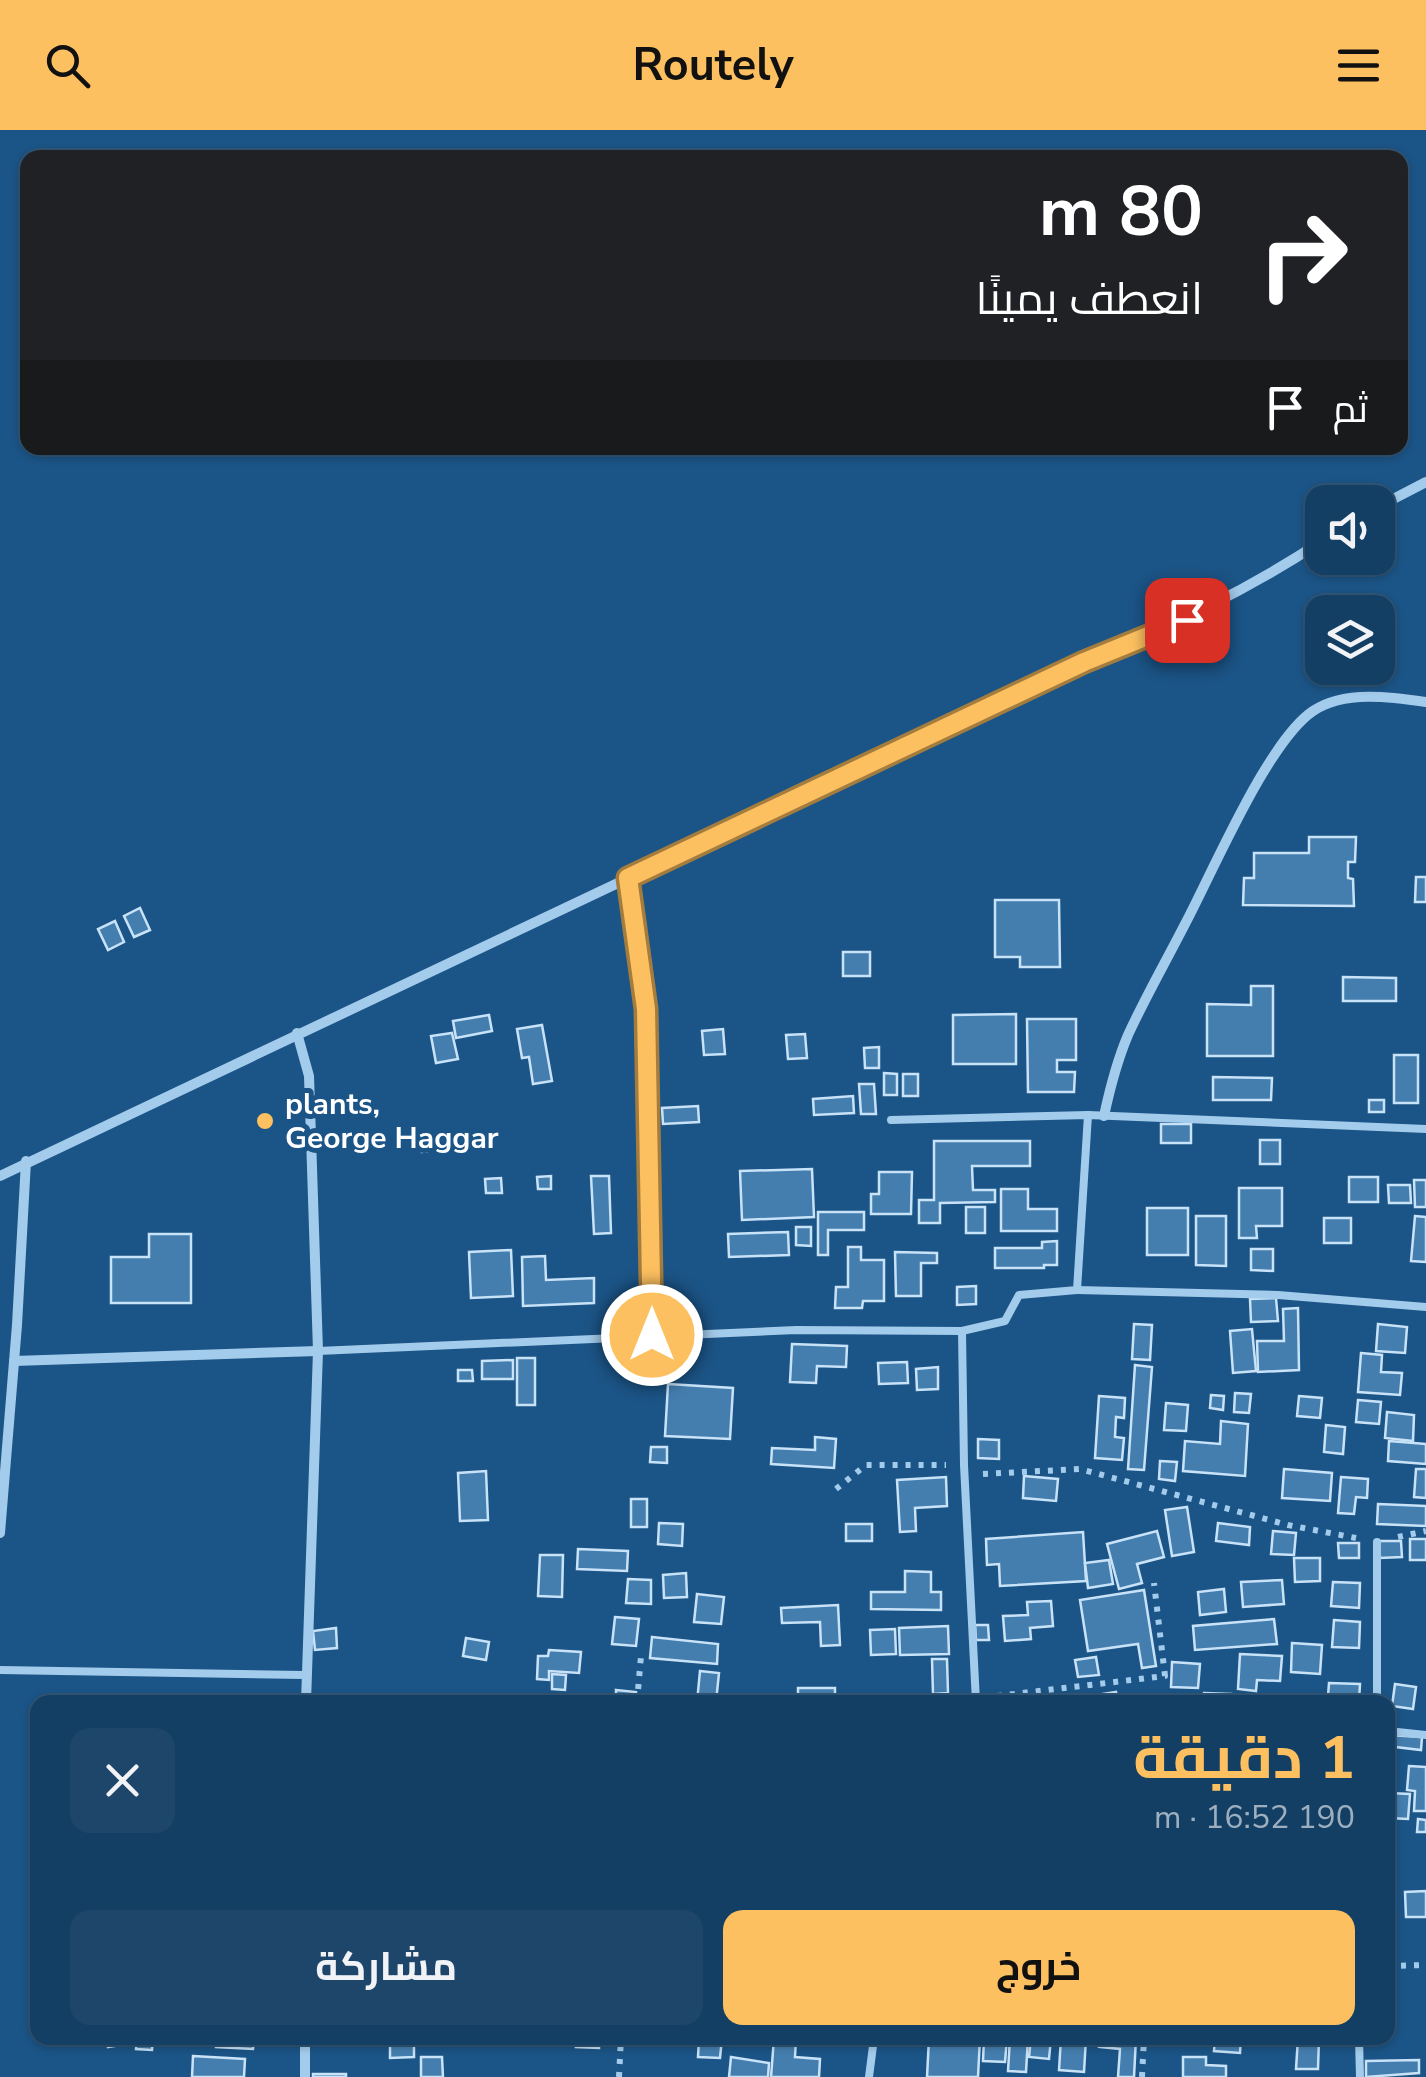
<!DOCTYPE html>
<html lang="ar">
<meta charset="utf-8">
<style>
:root{--surface:#143f64;--page:#1d466a;--text:#f1f3f6;--muted:#9dafbf;--line:#335878;--accent:#fcc060}
body{margin:0;font-family:"Nunito Sans",Cairo,sans-serif;background:var(--page);color:var(--text);direction:rtl;height:100vh;display:flex;flex-direction:column;font-size:38px;white-space:nowrap}
*{box-sizing:border-box;margin:0}
p{font-size:32px;color:var(--muted)}
.icon{flex:none;width:55px;height:55px;fill:none;stroke:currentColor;stroke-width:2;stroke-linecap:round;stroke-linejoin:round}
.map{position:relative;flex:1;overflow:hidden;direction:ltr}
.drawer{position:absolute;left:30px;top:1565px;width:1365px;height:350px;display:flex;flex-direction:column;background:var(--surface);border-radius:20px;box-shadow:0 2px 8px #0004,0 0 0 2px var(--line);direction:rtl}
.drawer>*{flex:none}
.guide{position:absolute;left:20px;top:20px;width:1388px;height:305px;border-radius:20px;box-shadow:0 2px 8px #0004,0 0 0 2px var(--line);direction:rtl;background:#202124;color:#fff;overflow:hidden}
.controls{position:absolute;left:1305px;top:355px;display:grid;gap:20px}
.controls a{display:grid;place-items:center;width:90px;height:90px;border-radius:20px;background:var(--surface);box-shadow:0 2px 8px #0004,0 0 0 2px var(--line);font-size:50px}
.pin{position:absolute;display:grid;place-items:center;width:85px;height:85px;color:#fff;margin:-42px;border-radius:20px;box-shadow:0 5px 15px #0006}
.me{position:absolute;width:110px;margin:-55px;rotate:0deg;stroke-linejoin:round;filter:drop-shadow(0 0 8px #0008)}
.turn{display:flex;align-items:center;gap:35px;height:210px;padding:0 40px;font-size:45px}
.turn .icon{width:130px;height:130px;stroke-width:2.5}
.turn b{display:block;font-size:70px;line-height:85px}
.then{display:flex;align-items:center;height:95px;padding:0 40px;background:#0003;gap:20px;font-size:38px}
.round{display:grid;place-items:center;flex:none;width:105px;height:105px;border-radius:20px;background:var(--page)}
.headline{display:flex;align-items:center;justify-content:space-between;height:170px;padding:0 40px}
h1{font-size:60px;font-weight:700;line-height:75px;color:var(--accent)}
.primary-button{display:flex;gap:20px;margin-top:auto;padding:20px 40px}
.primary-button a{flex:1;height:115px;border-radius:20px;background:var(--accent);color:#111;font-size:40px;font-weight:700;line-height:115px;text-align:center}
.primary-button a+a{background:var(--page);color:var(--text)}
header{display:flex;justify-content:space-between;align-items:center;height:130px;padding:0 40px;background:var(--accent);color:#111;font-size:45px;font-weight:700}
.map>svg:first-child{display:block}
.building{fill:#447eaf;stroke:#c8e2f8;stroke-width:2.5}
.lines{fill:none;stroke-linecap:round;stroke-linejoin:round}
.path{stroke:#a3cbeb;stroke-width:6;stroke-dasharray:5 8;stroke-linecap:butt}
.service{stroke:#a3cbeb;stroke-width:8}
.minor{stroke:#a3cbeb;stroke-width:10}
.route-casing{stroke:#a47d3e;stroke-width:25}
.route{stroke:#fcc060;stroke-width:18}
.poi-dot{fill:#fcc060;stroke:#1b5486;stroke-width:4}
.labels{text-anchor:middle;dominant-baseline:central;stroke-width:10;stroke-linejoin:round;paint-order:stroke}
.poi-label{font-size:30px;font-weight:bold;fill:#fff;stroke:#1b5486;text-anchor:start}
</style>
<header><svg class="icon" aria-label="menu" viewBox="0 0 24 24"><path d="M4 6h16M4 12h16M4 18h16"/></svg>Routely<svg class="icon" aria-label="search" viewBox="0 0 24 24"><circle cx="10" cy="10" r="6"/><path d="M15 15l6 6"/></svg></header>
<div class="map">
<svg width="1426" height="1947" viewBox="0 0 1426 1947">
<rect width="100%" height="100%" fill="#1b5486"/>
<!-- building -->
<g class="building">
<polygon points="1309,707 1356,707 1355,732 1348,732 1348,748 1353,749 1354,776 1243,775 1244,748 1254,748 1254,723 1309,723"/>
<polygon points="1416,747 1426,747 1426,772 1415,772"/>
<polygon points="995,770 1059,770 1060,837 1020,837 1020,827 995,827"/>
<polygon points="140,778 150,800 134,807 124,786"/>
<polygon points="115,791 124,812 108,820 98,799"/>
<rect x="843" y="822" width="27" height="24"/>
<polygon points="1343,847 1396,848 1396,871 1343,871"/>
<polygon points="1251,856 1273,856 1273,926 1207,926 1207,874 1251,875"/>
<polygon points="1016,884 1016,934 953,934 953,885"/>
<polygon points="489,885 492,901 456,908 453,891"/>
<polygon points="1027,889 1076,889 1076,930 1057,930 1057,942 1075,942 1074,962 1028,962"/>
<polygon points="542,895 552,951 533,954 529,927 522,928 517,899"/>
<polygon points="723,899 725,924 704,925 702,901"/>
<polygon points="452,903 458,929 436,933 431,906"/>
<polygon points="805,904 807,928 788,929 786,905"/>
<polygon points="879,917 879,938 865,938 864,918"/>
<rect x="1394" y="925" width="24" height="48"/>
<polygon points="884,943 897,944 897,965 884,965"/>
<rect x="903" y="944" width="15" height="22"/>
<polygon points="1213,947 1272,948 1271,970 1213,970"/>
<polygon points="859,954 874,954 876,984 861,984"/>
<polygon points="853,966 854,983 814,985 813,969"/>
<rect x="1369" y="970" width="15" height="12"/>
<polygon points="698,976 699,992 663,994 662,978"/>
<rect x="1161" y="994" width="30" height="19"/>
<polygon points="478,1002 479,1018 422,1022 421,1006"/>
<rect x="1260" y="1010" width="20" height="24"/>
<polygon points="934,1011 1030,1011 1030,1036 972,1036 973,1060 995,1060 995,1072 940,1073 940,1093 919,1093 919,1070 934,1070"/>
<polygon points="812,1039 814,1087 742,1090 740,1041"/>
<polygon points="879,1042 912,1042 911,1084 871,1084 871,1064 879,1064"/>
<polygon points="551,1046 551,1059 538,1059 537,1047"/>
<polygon points="591,1046 609,1046 611,1103 594,1104"/>
<rect x="1349" y="1047" width="29" height="25"/>
<polygon points="501,1048 502,1063 486,1063 485,1049"/>
<polygon points="1414,1050 1426,1050 1426,1077 1415,1077"/>
<polygon points="1388,1055 1410,1055 1411,1073 1389,1073"/>
<polygon points="1239,1058 1282,1058 1282,1096 1256,1096 1257,1108 1239,1108"/>
<polygon points="1001,1059 1028,1059 1028,1079 1057,1079 1057,1101 1001,1101"/>
<rect x="966" y="1077" width="19" height="26"/>
<rect x="1147" y="1078" width="41" height="47"/>
<polygon points="818,1082 864,1082 864,1100 828,1100 828,1125 818,1125"/>
<polygon points="1196,1086 1226,1086 1226,1136 1196,1135"/>
<polygon points="1415,1086 1426,1087 1426,1132 1411,1131"/>
<rect x="1324" y="1088" width="27" height="25"/>
<polygon points="796,1097 811,1097 811,1116 796,1115"/>
<polygon points="788,1102 789,1125 729,1127 728,1104"/>
<polygon points="149,1104 191,1104 191,1173 111,1173 111,1127 149,1127"/>
<polygon points="1057,1111 1057,1135 1044,1135 1044,1138 995,1138 995,1118 1042,1118 1042,1112"/>
<polygon points="848,1117 861,1117 861,1130 884,1130 884,1171 863,1171 862,1178 835,1178 836,1157 848,1157"/>
<polygon points="1251,1119 1273,1119 1273,1141 1251,1140"/>
<polygon points="511,1120 513,1166 471,1168 469,1122"/>
<polygon points="895,1122 937,1123 937,1133 921,1133 921,1166 896,1166"/>
<polygon points="545,1126 546,1150 594,1148 594,1173 523,1176 522,1127"/>
<polygon points="976,1156 976,1174 957,1175 957,1157"/>
<polygon points="1276,1168 1278,1191 1251,1192 1250,1169"/>
<polygon points="1298,1178 1299,1240 1258,1242 1257,1211 1284,1211 1283,1179"/>
<polygon points="1134,1194 1152,1195 1150,1230 1132,1229"/>
<polygon points="1378,1194 1407,1197 1405,1223 1376,1221"/>
<polygon points="1252,1199 1256,1241 1233,1243 1230,1201"/>
<polygon points="792,1214 847,1216 846,1237 817,1236 816,1253 790,1252"/>
<polygon points="1361,1223 1382,1225 1381,1242 1402,1243 1400,1265 1358,1262"/>
<rect x="517" y="1228" width="18" height="47"/>
<polygon points="513,1230 513,1249 482,1249 482,1231"/>
<polygon points="907,1232 908,1253 879,1254 878,1233"/>
<polygon points="1135,1235 1152,1237 1144,1340 1128,1339"/>
<polygon points="938,1237 938,1259 917,1260 916,1239"/>
<polygon points="458,1240 472,1240 473,1251 458,1251"/>
<polygon points="668,1254 733,1258 730,1309 665,1306"/>
<polygon points="1235,1263 1251,1264 1249,1283 1234,1282"/>
<polygon points="1211,1265 1224,1266 1223,1280 1210,1278"/>
<polygon points="1099,1266 1125,1268 1124,1288 1116,1287 1115,1307 1124,1308 1122,1330 1095,1328"/>
<polygon points="1299,1266 1322,1268 1320,1288 1297,1286"/>
<polygon points="1358,1270 1381,1272 1379,1294 1356,1292"/>
<polygon points="1166,1273 1188,1275 1186,1301 1164,1300"/>
<polygon points="1387,1282 1414,1285 1413,1311 1385,1308"/>
<polygon points="1221,1291 1248,1294 1245,1346 1183,1341 1185,1311 1220,1314"/>
<polygon points="1326,1295 1345,1297 1343,1324 1324,1322"/>
<polygon points="815,1307 836,1309 834,1338 771,1334 772,1318 815,1320"/>
<polygon points="978,1309 999,1310 999,1329 978,1328"/>
<polygon points="1389,1311 1426,1314 1426,1334 1388,1331"/>
<polygon points="651,1317 667,1317 667,1333 650,1332"/>
<polygon points="1160,1331 1177,1332 1175,1351 1159,1349"/>
<polygon points="1284,1339 1332,1343 1330,1371 1282,1368"/>
<polygon points="1416,1339 1426,1339 1426,1368 1414,1367"/>
<polygon points="486,1341 488,1390 460,1391 458,1343"/>
<polygon points="1024,1346 1058,1349 1056,1371 1023,1368"/>
<polygon points="946,1347 947,1376 915,1378 916,1401 900,1402 897,1350"/>
<polygon points="1341,1347 1368,1349 1367,1368 1356,1367 1354,1384 1338,1383"/>
<rect x="631" y="1369" width="16" height="28"/>
<polygon points="1378,1374 1426,1376 1426,1396 1377,1394"/>
<polygon points="1187,1377 1194,1422 1172,1426 1165,1380"/>
<polygon points="659,1393 683,1394 682,1416 658,1414"/>
<polygon points="1218,1393 1250,1397 1249,1415 1216,1411"/>
<rect x="846" y="1394" width="26" height="17"/>
<polygon points="1157,1401 1164,1427 1137,1434 1142,1453 1119,1459 1107,1414"/>
<polygon points="1273,1401 1296,1403 1294,1425 1271,1424"/>
<polygon points="1083,1402 1086,1451 1000,1456 999,1434 987,1435 986,1409"/>
<rect x="1410" y="1409" width="16" height="21"/>
<polygon points="1379,1411 1401,1411 1402,1427 1380,1428"/>
<polygon points="1338,1413 1359,1413 1359,1428 1339,1428"/>
<polygon points="578,1419 628,1421 627,1441 577,1439"/>
<polygon points="540,1425 563,1425 562,1467 538,1466"/>
<polygon points="1294,1428 1320,1428 1320,1451 1295,1452"/>
<polygon points="1109,1430 1113,1454 1088,1458 1085,1433"/>
<polygon points="905,1441 931,1442 931,1462 941,1462 941,1480 871,1479 871,1462 905,1462"/>
<polygon points="686,1443 687,1467 664,1468 663,1445"/>
<polygon points="628,1449 651,1450 651,1474 626,1473"/>
<polygon points="1282,1450 1284,1474 1243,1477 1241,1452"/>
<polygon points="1333,1452 1360,1453 1359,1478 1331,1476"/>
<polygon points="1224,1459 1226,1482 1200,1485 1198,1462"/>
<polygon points="1144,1460 1156,1536 1142,1538 1138,1514 1088,1521 1080,1470"/>
<polygon points="697,1464 724,1467 721,1494 694,1492"/>
<polygon points="1051,1471 1053,1496 1030,1498 1031,1509 1005,1511 1003,1486 1028,1485 1027,1472"/>
<polygon points="838,1475 840,1515 821,1516 820,1492 782,1493 781,1478"/>
<polygon points="615,1487 639,1489 636,1516 612,1514"/>
<polygon points="1274,1489 1277,1514 1195,1520 1193,1496"/>
<polygon points="1334,1490 1360,1492 1359,1518 1332,1517"/>
<polygon points="975,1495 988,1495 989,1510 976,1510"/>
<polygon points="948,1496 949,1524 900,1525 899,1498"/>
<polygon points="336,1498 337,1518 315,1520 313,1501"/>
<polygon points="895,1499 896,1524 871,1525 870,1500"/>
<polygon points="652,1507 718,1514 717,1534 650,1528"/>
<polygon points="466,1508 489,1512 486,1530 463,1526"/>
<polygon points="1292,1513 1322,1515 1320,1544 1291,1542"/>
<polygon points="549,1520 581,1522 579,1543 549,1541 549,1550 537,1549 538,1526 548,1526"/>
<polygon points="1240,1524 1282,1526 1280,1551 1257,1550 1256,1561 1238,1559"/>
<polygon points="1096,1527 1099,1545 1078,1547 1075,1530"/>
<polygon points="932,1529 947,1529 948,1563 933,1564"/>
<polygon points="1172,1532 1200,1534 1198,1558 1171,1557"/>
<polygon points="700,1541 719,1543 716,1572 685,1572 697,1572"/>
<polygon points="552,1544 566,1545 565,1560 552,1559"/>
<polygon points="1329,1553 1360,1554 1359,1572 1308,1572 1308,1565 1328,1566"/>
<polygon points="1395,1554 1416,1557 1413,1579 1392,1576"/>
<rect x="798" y="1558" width="37" height="14"/>
<polygon points="616,1560 636,1562 635,1572 616,1572"/>
<polygon points="1116,1562 1118,1572 1097,1572 1096,1565"/>
<polygon points="1204,1563 1231,1564 1230,1572 1203,1572"/>
<polygon points="1388,1605 1422,1607 1421,1620 1395,1617 1394,1628 1388,1628"/>
<polygon points="1409,1636 1426,1637 1426,1681 1414,1681 1415,1661 1407,1660"/>
<polygon points="1388,1663 1410,1664 1408,1689 1388,1688"/>
<polygon points="1418,1689 1426,1690 1426,1702 1417,1702"/>
<polygon points="1426,1761 1426,1787 1406,1787 1405,1762"/>
<polygon points="1388,1793 1390,1793 1391,1825 1388,1825"/>
<polygon points="107,1908 126,1908 127,1914 108,1917"/>
<polygon points="137,1908 153,1908 152,1920 136,1919"/>
<polygon points="216,1908 254,1908 253,1919 216,1917"/>
<polygon points="390,1908 414,1908 414,1927 390,1928"/>
<polygon points="577,1908 599,1908 599,1918 576,1917"/>
<polygon points="699,1908 722,1908 720,1928 698,1927"/>
<polygon points="774,1908 796,1909 795,1927 820,1929 819,1947 771,1947"/>
<polygon points="929,1908 980,1908 978,1947 927,1947"/>
<polygon points="984,1908 1007,1908 1005,1932 983,1931"/>
<polygon points="1010,1908 1028,1908 1026,1942 1008,1941"/>
<polygon points="1031,1908 1051,1908 1049,1929 1029,1927"/>
<polygon points="1061,1908 1086,1908 1084,1942 1059,1940"/>
<polygon points="1100,1908 1136,1908 1134,1947 1118,1947 1120,1919 1099,1917"/>
<polygon points="1215,1908 1241,1908 1240,1923 1214,1921"/>
<polygon points="1243,1908 1261,1908 1260,1914 1243,1913"/>
<polygon points="1298,1908 1319,1908 1318,1939 1296,1939"/>
<polygon points="193,1926 245,1929 244,1947 192,1947"/>
<polygon points="421,1927 442,1927 443,1947 421,1947"/>
<polygon points="731,1927 769,1933 768,1947 729,1947"/>
<polygon points="1183,1927 1206,1927 1206,1935 1226,1936 1226,1947 1183,1947"/>
<polygon points="1419,1930 1419,1943 1366,1947 1366,1931"/>
<rect x="313" y="1944" width="33" height="3"/>
</g>
<g class="lines">
<!-- path -->
<g class="path">
<polyline points="983,1344 1080,1339 1288,1395 1356,1408"/>
<polyline points="836,1359 866,1335 946,1335"/>
<polyline points="1398,1407 1426,1401"/>
<polyline points="997,1566 1165,1546 1154,1453"/>
<polyline points="637,1572 641,1526"/>
<polyline points="1388,1836 1426,1835"/>
<polyline points="619,1947 621,1908"/>
<polyline points="1142,1947 1144,1908"/>
</g>
<!-- service -->
<g class="service">
<polyline points="891,990 1088,985 1426,999"/>
<polyline points="1077,1160 1278,1165 1426,1177"/>
<polyline points="962,1201 964,1335 976,1572"/>
<polyline points="318,1221 796,1200 962,1201 1005,1191 1019,1165 1077,1160 1088,985"/>
<polyline points="0,1540 304,1545"/>
<polyline points="1377,1572 1377,1412"/>
<polyline points="1388,1601 1426,1605"/>
<polyline points="1359,1908 1360,1947"/>
<polyline points="869,1947 874,1908"/>
</g>
<!-- minor -->
<g class="minor">
<polyline points="1378,377 1426,352"/>
<polyline points="629,748 646,879 652,1205"/>
<polyline points="297,903 309,946 318,1221 306,1572"/>
<path d="M 1104,986 C 1110,958 1117,931 1128,905 C 1145,868 1165,833 1184,796 C 1212,744 1267,612 1313,581 C 1344,560 1392,567 1426,572"/>
<path d="M 0,1046 L 1084,532 C 1171,496 1243,463 1322,411"/>
<polyline points="14,1231 318,1221"/>
<polyline points="0,1403 17,1195 26,1031"/>
<polyline points="305,1947 305,1908"/>
</g>
</g>
<g class="lines">
<defs>
<polyline id="route" points="652,1205 646,879 628,748 1084,532 1187,490"/>
</defs>
<!-- route casing -->
<use href="#route" class="route-casing"/>
<!-- route -->
<use href="#route" class="route"/>
</g>
<!-- markers -->
<circle class="poi-dot" cx="265" cy="991" r="10"/>
<g class="labels">
<!-- poi labels -->
<g class="poi-label">
<text x="285" y="974">plants,<tspan x="285" dy="34">George Haggar</tspan></text>
</g>
</g>
</svg>
<div class="controls">
<a><svg class="icon" aria-label="sound" viewBox="0 0 24 24"><path d="M4 9h4l5-4v14l-5-4H4zM17 9q2 3 0 6"/></svg></a>
<a><svg class="icon" aria-label="layers" viewBox="0 0 24 24"><path d="M12 4l9 5-9 5-9-5zM3 14l9 5 9-5"/></svg></a>
</div>
<div class="pin" style="left:1187px;top:490px;background:#d93025"><svg class="icon" aria-label="arrive" viewBox="0 0 24 24"><path d="M6 21V4h12l-3 4 3 4H6"/></svg></div>
<svg class="me" style="left:652px;top:1205px" viewBox="-20 -20 40 40"><circle r="17" fill="#fcc060" stroke="#fff" stroke-width="3"/><path d="M0-11L8 9 0 5-8 9z" fill="#fff"/></svg>
<div class="guide">
<div class="turn"><svg class="icon" aria-label="right" viewBox="0 0 24 24"><path d="M7 20v-9h11M14 6l5 5-5 5"/></svg><div><b>80 m</b>انعطف يمينًا</div></div>
<div class="then">ثم<svg class="icon" aria-label="arrive" viewBox="0 0 24 24"><path d="M6 21V4h12l-3 4 3 4H6"/></svg></div>
</div>
<section class="drawer">
<div class="headline"><div><h1>1 دقيقة</h1><p>190 m · 16:52</p></div><a class="round"><svg class="icon" aria-label="close" viewBox="0 0 24 24"><path d="M6 6l12 12M18 6L6 18"/></svg></a></div>
<div class="primary-button"><a>خروج</a><a>مشاركة</a></div>
</section>
</div>
